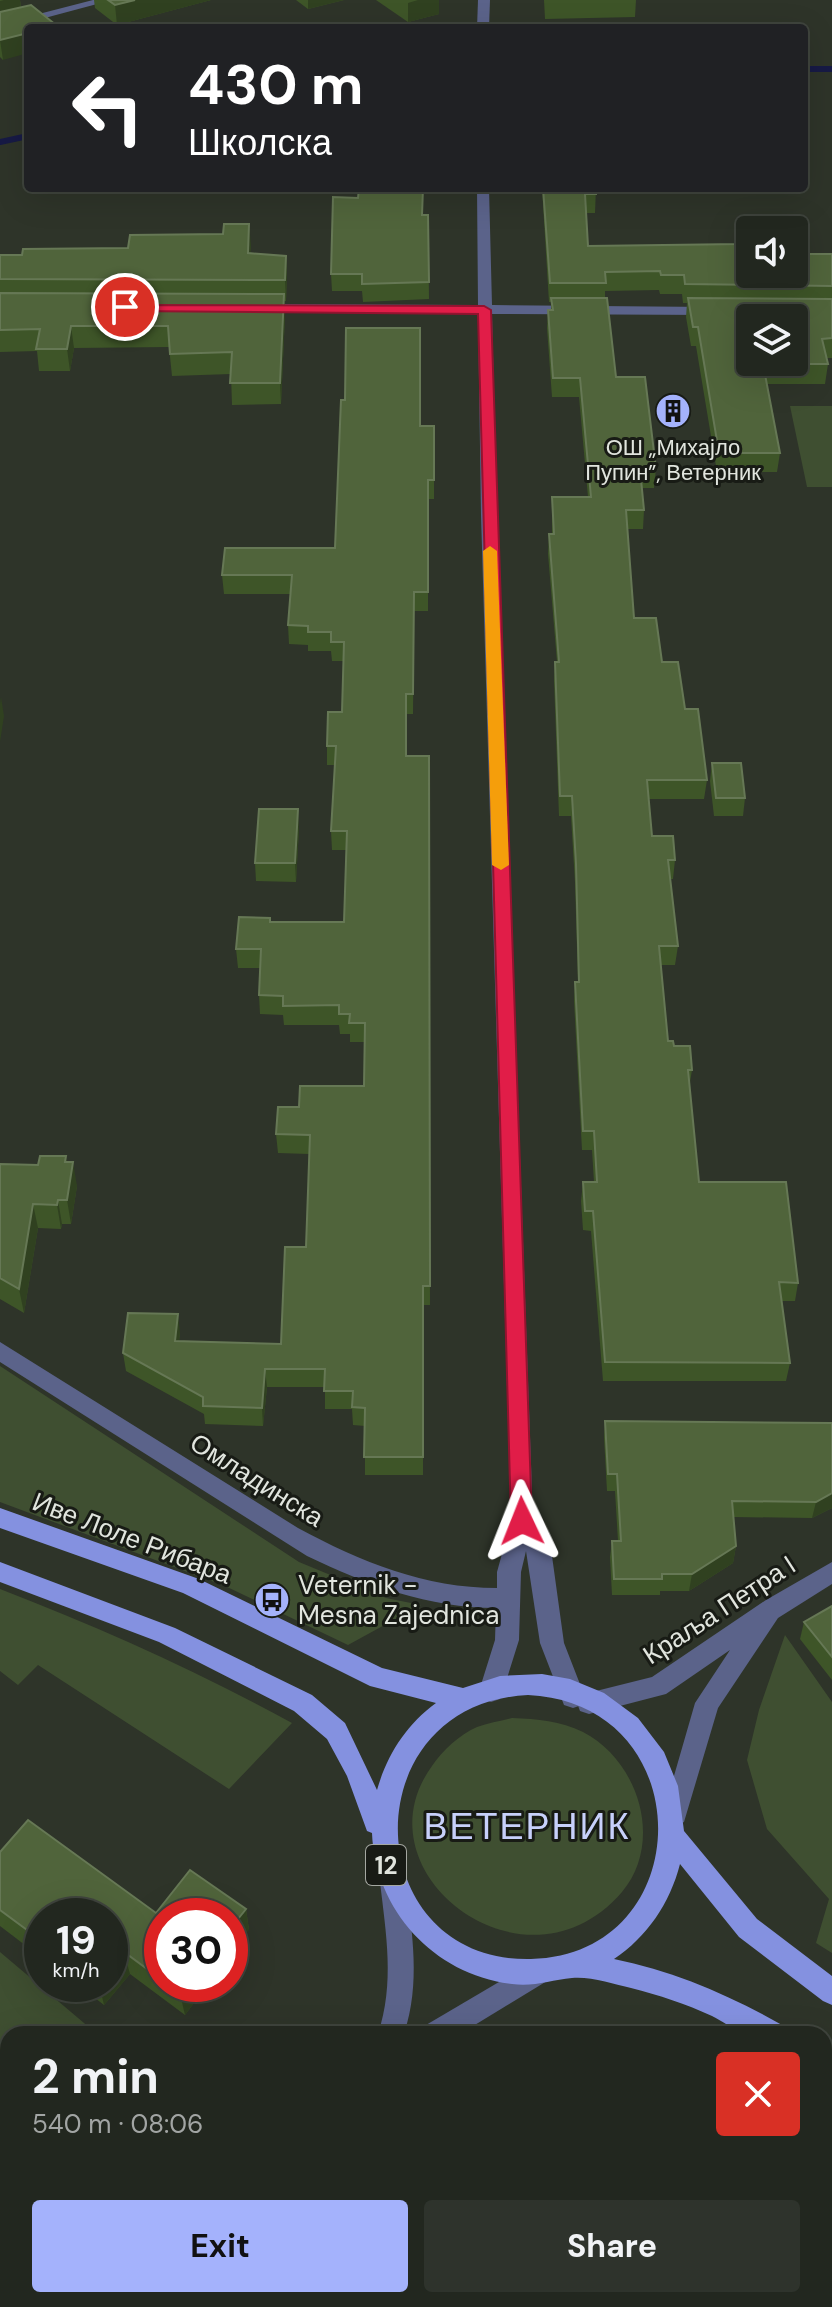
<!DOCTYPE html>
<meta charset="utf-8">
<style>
:root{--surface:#22271f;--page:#2e332c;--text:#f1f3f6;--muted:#a2a5a4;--line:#3f443d;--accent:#a4b2fc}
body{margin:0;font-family:"DM Sans",sans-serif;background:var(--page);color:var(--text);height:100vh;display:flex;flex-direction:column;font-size:30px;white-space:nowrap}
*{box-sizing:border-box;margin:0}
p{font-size:26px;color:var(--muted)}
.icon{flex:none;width:44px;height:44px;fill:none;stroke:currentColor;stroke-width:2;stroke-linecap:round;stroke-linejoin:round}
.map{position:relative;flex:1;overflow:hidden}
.side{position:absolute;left:0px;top:2026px;width:832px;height:282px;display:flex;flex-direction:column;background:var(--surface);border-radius:24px 24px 0 0;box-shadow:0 8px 32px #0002,0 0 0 2px var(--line)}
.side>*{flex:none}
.banner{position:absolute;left:24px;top:24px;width:784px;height:168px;border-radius:8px;box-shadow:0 8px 32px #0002,0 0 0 2px var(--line);background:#202124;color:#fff;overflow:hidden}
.fabs{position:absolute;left:736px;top:216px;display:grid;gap:16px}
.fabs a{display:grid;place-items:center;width:72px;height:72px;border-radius:8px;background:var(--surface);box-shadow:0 8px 32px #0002,0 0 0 2px var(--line);font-size:40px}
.speed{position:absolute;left:24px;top:1898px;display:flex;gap:16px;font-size:40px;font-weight:700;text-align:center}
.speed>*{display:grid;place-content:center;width:104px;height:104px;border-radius:50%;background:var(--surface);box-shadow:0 8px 32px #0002,0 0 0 2px var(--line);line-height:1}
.speed small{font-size:20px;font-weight:400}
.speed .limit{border:12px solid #d22;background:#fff;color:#111}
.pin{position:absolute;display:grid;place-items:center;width:68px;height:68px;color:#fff;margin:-34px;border:4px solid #fff;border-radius:50%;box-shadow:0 2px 8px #0007}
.me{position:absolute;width:88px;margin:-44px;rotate:358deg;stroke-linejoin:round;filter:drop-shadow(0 0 6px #0008)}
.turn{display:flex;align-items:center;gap:28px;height:168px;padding:0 32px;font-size:36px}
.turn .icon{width:104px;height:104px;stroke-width:2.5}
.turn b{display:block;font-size:56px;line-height:68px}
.round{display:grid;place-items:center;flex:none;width:84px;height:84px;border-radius:8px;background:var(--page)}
.summary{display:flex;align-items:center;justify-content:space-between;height:136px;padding:0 32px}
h1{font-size:48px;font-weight:700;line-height:60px}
.cta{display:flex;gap:16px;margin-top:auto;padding:16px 32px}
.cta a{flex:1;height:92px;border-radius:8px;background:var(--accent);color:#111;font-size:32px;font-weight:700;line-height:92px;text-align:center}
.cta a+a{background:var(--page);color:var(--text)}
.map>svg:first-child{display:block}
.green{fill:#3f4f31}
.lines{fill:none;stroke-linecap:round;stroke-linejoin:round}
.stream{stroke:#171a45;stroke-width:6}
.minor{fill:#5b638a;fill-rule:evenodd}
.tertiary{fill:#5b638a;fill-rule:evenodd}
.primary{fill:#8491e0;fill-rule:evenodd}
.wall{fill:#3e5528}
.shaded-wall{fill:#304120}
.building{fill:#50643b;stroke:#667855;stroke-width:2;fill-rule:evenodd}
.route{fill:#e11d48;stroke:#92132f;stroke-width:2}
.slow{fill:#f59e0b}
.labels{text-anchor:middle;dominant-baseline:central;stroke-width:6;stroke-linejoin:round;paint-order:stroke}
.far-poi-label{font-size:22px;fill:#e1e5de;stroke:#181b15}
.shield{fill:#181b15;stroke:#a5a8a2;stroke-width:2}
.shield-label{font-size:24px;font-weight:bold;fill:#e1e5de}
.street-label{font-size:26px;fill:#e1e5de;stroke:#181b15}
.poi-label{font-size:26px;fill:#e1e5de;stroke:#181b15;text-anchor:start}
.near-quarter-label{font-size:36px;letter-spacing:2px;fill:#c7d0fb;stroke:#181b15}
</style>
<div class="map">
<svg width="832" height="2307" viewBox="0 0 832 2307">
<rect width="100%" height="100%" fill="#2e3429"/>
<!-- green -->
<g class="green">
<polygon points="790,406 832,406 832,487 807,487"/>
<polygon points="0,1366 299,1562 386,1598 421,1605 348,1645 225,1586 0,1502"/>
<path d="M 0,1589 C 101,1628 197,1671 292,1723 L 229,1789 L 38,1665 L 18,1685 L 0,1671 Z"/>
<polygon points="785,1635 832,1702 832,1953 816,1943 829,1899 767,1829 747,1760 759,1710"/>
<path d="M 512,1718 C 538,1719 560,1721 583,1732 C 639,1761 664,1842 622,1892 C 526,2004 354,1873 432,1766 C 443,1750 459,1735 477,1727 C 488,1723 501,1721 512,1718 Z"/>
<polygon points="0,1952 97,2034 8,2034 8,2201 0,2208"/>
</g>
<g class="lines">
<!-- stream -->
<g class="stream">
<polyline points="804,69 832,69"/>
<polyline points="0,142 28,136"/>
</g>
<!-- minor -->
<g class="minor">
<polygon points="93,0 112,0 0,30 0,24"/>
<polygon points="478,0 490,0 489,28 477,28"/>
<path d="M 477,188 L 489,188 L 492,305 L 712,307 L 719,311 L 712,315 L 492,314 L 497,515 L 533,1520 L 552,1556 L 564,1643 L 585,1697 L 582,1705 L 573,1708 L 564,1705 L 540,1643 L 526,1551 L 521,1572 L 519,1640 L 503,1691 L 500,1699 L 491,1702 L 482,1699 L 479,1691 L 495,1640 L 496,1608 C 429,1608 367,1585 307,1556 L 0,1362 L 0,1342 L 298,1528 C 361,1562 425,1588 497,1588 L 497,1572 L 511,1521 L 481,515 L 478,314 L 260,312 L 253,308 L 260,304 L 478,305 Z"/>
<path d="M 393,1870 L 402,1873 L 406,1882 C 412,1934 421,1983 404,2034 L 378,2034 C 395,1983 386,1934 380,1882 L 384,1873 Z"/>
<polygon points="538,1959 547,1963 551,1972 547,1981 460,2034 422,2034 426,2025"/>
<polygon points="185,2300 216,2300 213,2307 182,2307"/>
</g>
<!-- tertiary -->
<polygon class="tertiary" points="832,1562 832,1584 778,1618 718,1708 684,1822 675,1826 666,1822 663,1814 695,1703 730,1650 666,1694 589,1714 580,1711 577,1703 580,1695 652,1677 766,1600"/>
<!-- primary -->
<g class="primary">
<path d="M 0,1508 L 199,1579 L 382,1668 L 463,1688 L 500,1676 L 542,1674 L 570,1679 L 604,1693 L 638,1718 L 664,1752 L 678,1786 L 684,1831 L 757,1919 L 832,1976 L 832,2005 L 823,2001 L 739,1937 L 680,1864 C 670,1903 647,1937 614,1959 C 674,1971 729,1995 782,2025 L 786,2034 C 774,2034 756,2037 744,2033 C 733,2029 722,2021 712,2016 C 686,2004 659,1995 631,1988 C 614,1984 589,1976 572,1978 C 551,1980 534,1987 512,1984 C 435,1975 375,1911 372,1833 L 367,1831 L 347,1776 L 327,1739 L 294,1711 L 159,1642 L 0,1582 L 0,1562 L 175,1628 L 312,1695 L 345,1723 L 377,1790 C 387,1755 406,1725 436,1703 L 370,1686 L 183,1593 L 0,1528 ZM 528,1695 C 702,1703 700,1955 531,1959 C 358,1963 350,1704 528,1695 Z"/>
<polygon points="824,2050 832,2053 832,2081 824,2078"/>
</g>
</g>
<!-- wall -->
<g class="wall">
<polygon points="0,0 20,0 21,7 3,60 0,57"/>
<polygon points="94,0 211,0 117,25 95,8"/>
<polygon points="296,0 344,0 308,9"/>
<polygon points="376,0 439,0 439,14 408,22"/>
<polygon points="544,0 648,0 636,0 635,17 545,19"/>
<polygon points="542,188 596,188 595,213 586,213 588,246 738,244 738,236 750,274 832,254 832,358 827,358 828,364 825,384 767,384 780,453 777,472 717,472 696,346 691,346 686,317 687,303 683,303 682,294 660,294 659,290 605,291 605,298 616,377 656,469 654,488 642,488 644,510 643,529 627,529 634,618 662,662 685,709 707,780 704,799 649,799 652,836 675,860 673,879 670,879 678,946 675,965 661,965 668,1041 674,1046 692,1070 689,1088 699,1182 798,1283 795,1301 782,1301 790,1363 786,1381 603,1381 591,1231 583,1230 581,1201 583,1182 594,1182 592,1150 582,1150 574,1001 575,982 578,982 575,883 571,816 559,816 554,681 555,662 557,662 548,554 549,534 552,534 552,497 588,497 579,397 552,397 547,328 548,310 551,310 551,302 549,302"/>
<polygon points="358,198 423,215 428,215 429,299 363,302 362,291 332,291 331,274"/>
<polygon points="251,245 250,253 286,256 287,277 286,301 284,301 285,315 281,404 232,405 231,374 172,376 169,347 74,348 70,371 39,371 37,351 0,352 0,255 22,255 128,248"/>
<polygon points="420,426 434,426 434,499 428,499 428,611 414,611 413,714 406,714 406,756 429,756 430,1305 423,1305 423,1475 365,1475 365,1426 353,1425 352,1409 325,1409 325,1387 267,1387 263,1426 205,1424 204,1414 126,1371 123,1353 180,1332 179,1341 281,1344 306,1247 309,1154 278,1153 276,1134 299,1107 364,1086 365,1042 350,1042 350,1034 340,1034 339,1025 284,1025 283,1015 260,1014 259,995 260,968 238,968 236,949 270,922 344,922 346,850 332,850 331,831 335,765 327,765 327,746 342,712 344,661 332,661 331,651 308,651 308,645 289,644 288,625 290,594 224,594 222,575 335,548"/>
<polygon points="712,763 745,798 743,816 714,816 710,781"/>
<polygon points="299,828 296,882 256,881 255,863"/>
<polygon points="66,1162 77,1186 71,1224 62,1224 61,1229 38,1228 24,1313 0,1299 0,1164 38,1165"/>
<polygon points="605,1421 832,1423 832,1508 812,1518 733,1517 736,1546 733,1563 689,1591 660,1591 660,1595 612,1595 610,1557 612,1541 618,1541 615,1491 607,1491 604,1438"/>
<polygon points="832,1606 832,1680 800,1639 804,1622"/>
<polygon points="0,1852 156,1913 246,1909 249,1930 162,1916 162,1984 208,1984 185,2015 130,1974 104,2005 77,1984 110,1984 42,1916 42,1958 0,1926"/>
</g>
<!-- shaded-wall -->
<g class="shaded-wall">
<polygon points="4,0 20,0 22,15 0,21 0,1"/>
<polygon points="135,0 211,0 117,25 115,5"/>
<polygon points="308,0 344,0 308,9"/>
<polygon points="418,0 439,0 439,14 408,22 408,3"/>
<polygon points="28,33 28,53 3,60 0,40"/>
<polygon points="249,224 251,245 249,274 248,253"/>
<polygon points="286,256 287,277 286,301 285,280"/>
<polygon points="284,294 285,315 281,404 280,383"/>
<polygon points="71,326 74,348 70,371 67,349"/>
<polygon points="1,697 4,716 0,742 0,704"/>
<polygon points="298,809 299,828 296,882 295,863"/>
<polygon points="66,1156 70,1180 73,1162 77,1186 71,1224 67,1200"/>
<polygon points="58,1200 62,1224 61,1229 57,1205"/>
<polygon points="33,1204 38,1228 24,1313 19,1289"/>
<polygon points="178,1314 180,1332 177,1360 175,1341"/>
<polygon points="265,1369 267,1387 263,1426 262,1408"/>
<polygon points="832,1493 832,1508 812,1518 816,1502"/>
<polygon points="736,1546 733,1563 689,1591 692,1574"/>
<polygon points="246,1909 249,1930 230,1955 230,1929"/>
<polygon points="124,1952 130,1974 104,2005 99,1984 110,1984 110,1970"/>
<polygon points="188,1984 208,1984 185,2015 180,1994"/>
</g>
<!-- building -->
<g class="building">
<polygon points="108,0 135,0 115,5"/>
<polygon points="31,5 56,25 45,28 28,28 28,33 0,40 0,12"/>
<polygon points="359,188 423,188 422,215 428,215 429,282 362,284 362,274 331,274 333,197 358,198"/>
<polygon points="543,188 596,188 596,194 585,194 588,246 740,244 738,236 750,236 750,274 794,274 794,254 832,254 832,286 685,284 684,275 661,275 660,271 605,272 606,283 550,283"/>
<polygon points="224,224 249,224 248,253 286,256 285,280 0,279 0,255 22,255 23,249 128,248 130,235 223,234"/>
<polygon points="0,293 284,294 280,383 230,383 232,352 170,354 168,326 71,326 67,349 36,349 40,329 0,330"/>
<polygon points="551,298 607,298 616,377 645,377 656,469 640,469 644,510 626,510 634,618 656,618 662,662 678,662 685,709 698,709 707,780 647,780 652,836 673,836 675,860 668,860 678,946 659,946 668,1041 673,1041 674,1046 690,1046 692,1070 688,1070 699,1182 786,1182 798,1283 779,1282 790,1363 605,1362 593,1211 585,1211 583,1182 597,1182 594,1131 583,1131 575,982 579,982 576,864 572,796 560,796 555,662 559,662 549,534 554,534 552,497 591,497 580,378 553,378 548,310 553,310"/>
<path d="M 688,298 L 832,299 L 832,338 L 822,339 L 828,364 L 763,364 L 780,453 L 719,453 L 698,327 L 693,327 ZM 750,318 L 794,318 L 794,362 L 750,362 Z"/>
<polygon points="346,328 420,328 420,426 434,426 434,480 428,480 428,592 414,592 413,694 406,694 406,756 429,756 430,1286 423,1286 423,1457 364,1457 365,1408 352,1407 353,1391 324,1391 325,1369 265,1369 262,1408 203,1406 203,1397 123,1353 128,1313 178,1314 175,1341 281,1344 285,1247 306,1247 310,1135 276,1134 278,1107 299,1107 300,1086 364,1086 365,1023 349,1023 350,1014 339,1014 339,1005 283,1006 283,996 259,995 261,949 236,949 239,917 270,918 270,922 344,922 347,831 331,831 336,746 327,746 328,712 342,712 344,642 331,642 331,632 308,632 308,626 288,625 292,575 222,575 225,548 335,548 341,400 345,400"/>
<polygon points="712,763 741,763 745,798 716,798"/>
<polygon points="259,809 298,809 295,863 255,863"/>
<polygon points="40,1156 66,1156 65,1162 73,1162 67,1200 58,1200 57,1205 33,1204 19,1289 0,1278 0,1164 38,1165"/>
<polygon points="605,1421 832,1423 832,1493 816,1502 732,1501 736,1546 692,1574 662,1574 662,1579 614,1579 612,1541 621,1541 617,1474 608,1474"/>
<polygon points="832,1606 832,1657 804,1622"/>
<polygon points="28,1820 156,1913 190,1870 246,1909 230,1929 230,1916 162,1916 162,1980 124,1952 110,1970 110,1916 42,1916 42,1941 0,1910 0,1852"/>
<polygon points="167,1984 188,1984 180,1994"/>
</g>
<!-- route -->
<polygon class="route" points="120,305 484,306 491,310 532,1521 529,1527 522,1530 514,1527 511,1521 478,314 125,311 120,310"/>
<!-- slow -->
<polygon class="slow" points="490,546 497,551 509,865 501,870 492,865 483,551"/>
<!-- icons -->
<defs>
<symbol id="building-disc" viewBox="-11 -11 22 22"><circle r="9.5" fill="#a4b2fc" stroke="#181b15"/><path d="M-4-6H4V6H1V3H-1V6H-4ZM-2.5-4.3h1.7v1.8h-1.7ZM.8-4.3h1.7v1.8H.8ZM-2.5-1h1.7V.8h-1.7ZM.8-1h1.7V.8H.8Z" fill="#111"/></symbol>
<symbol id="bus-disc" viewBox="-11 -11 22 22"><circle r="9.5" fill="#a4b2fc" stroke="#181b15"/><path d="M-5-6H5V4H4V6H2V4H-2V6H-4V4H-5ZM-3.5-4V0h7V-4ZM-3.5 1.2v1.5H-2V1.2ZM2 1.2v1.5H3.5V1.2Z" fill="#111"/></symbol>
</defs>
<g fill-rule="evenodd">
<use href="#building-disc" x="653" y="391" width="40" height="40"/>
<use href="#bus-disc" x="252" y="1580" width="40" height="40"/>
</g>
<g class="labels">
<!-- far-poi labels -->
<g class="far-poi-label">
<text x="673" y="447">ОШ „Михајло<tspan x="673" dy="25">Пупин”, Ветерник</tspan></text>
</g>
<!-- shield labels -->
<rect class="shield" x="366" y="1845" width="40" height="40" rx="6"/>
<g class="shield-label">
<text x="386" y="1865">12</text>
</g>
<!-- street labels -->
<g class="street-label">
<text transform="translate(257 1480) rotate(32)">Омладинска</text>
<text transform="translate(132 1538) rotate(21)">Иве Лоле Рибара</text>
<text transform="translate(719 1610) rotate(-33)">Краља Петра I</text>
</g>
<!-- poi labels -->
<g class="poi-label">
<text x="298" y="1585">Veternik -<tspan x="298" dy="30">Mesna Zajednica</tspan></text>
</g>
<!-- near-quarter labels -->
<g class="near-quarter-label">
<text x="527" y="1826">ВЕТЕРНИК</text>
</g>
</g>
</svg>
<div class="fabs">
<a><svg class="icon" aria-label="sound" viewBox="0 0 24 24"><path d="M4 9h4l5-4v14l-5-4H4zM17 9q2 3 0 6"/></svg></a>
<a><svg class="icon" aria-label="layers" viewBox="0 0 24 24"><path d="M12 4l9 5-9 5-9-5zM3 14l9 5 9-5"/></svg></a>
</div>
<div class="speed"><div>19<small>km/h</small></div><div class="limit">30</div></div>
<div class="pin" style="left:125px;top:307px;background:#d93025"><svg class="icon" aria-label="arrive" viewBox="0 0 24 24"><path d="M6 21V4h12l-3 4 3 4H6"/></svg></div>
<svg class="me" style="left:522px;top:1521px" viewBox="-20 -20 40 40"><path d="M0-17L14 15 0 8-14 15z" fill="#e11d48" stroke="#fff" stroke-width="4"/></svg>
<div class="banner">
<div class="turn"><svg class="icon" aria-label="left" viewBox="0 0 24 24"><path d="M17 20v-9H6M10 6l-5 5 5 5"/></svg><div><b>430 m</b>Школска</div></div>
</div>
<section class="side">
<div class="summary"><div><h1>2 min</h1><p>540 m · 08:06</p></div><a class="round" style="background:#d93025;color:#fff"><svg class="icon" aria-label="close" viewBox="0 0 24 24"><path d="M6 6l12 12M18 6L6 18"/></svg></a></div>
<div class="cta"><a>Exit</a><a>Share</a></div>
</section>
</div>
